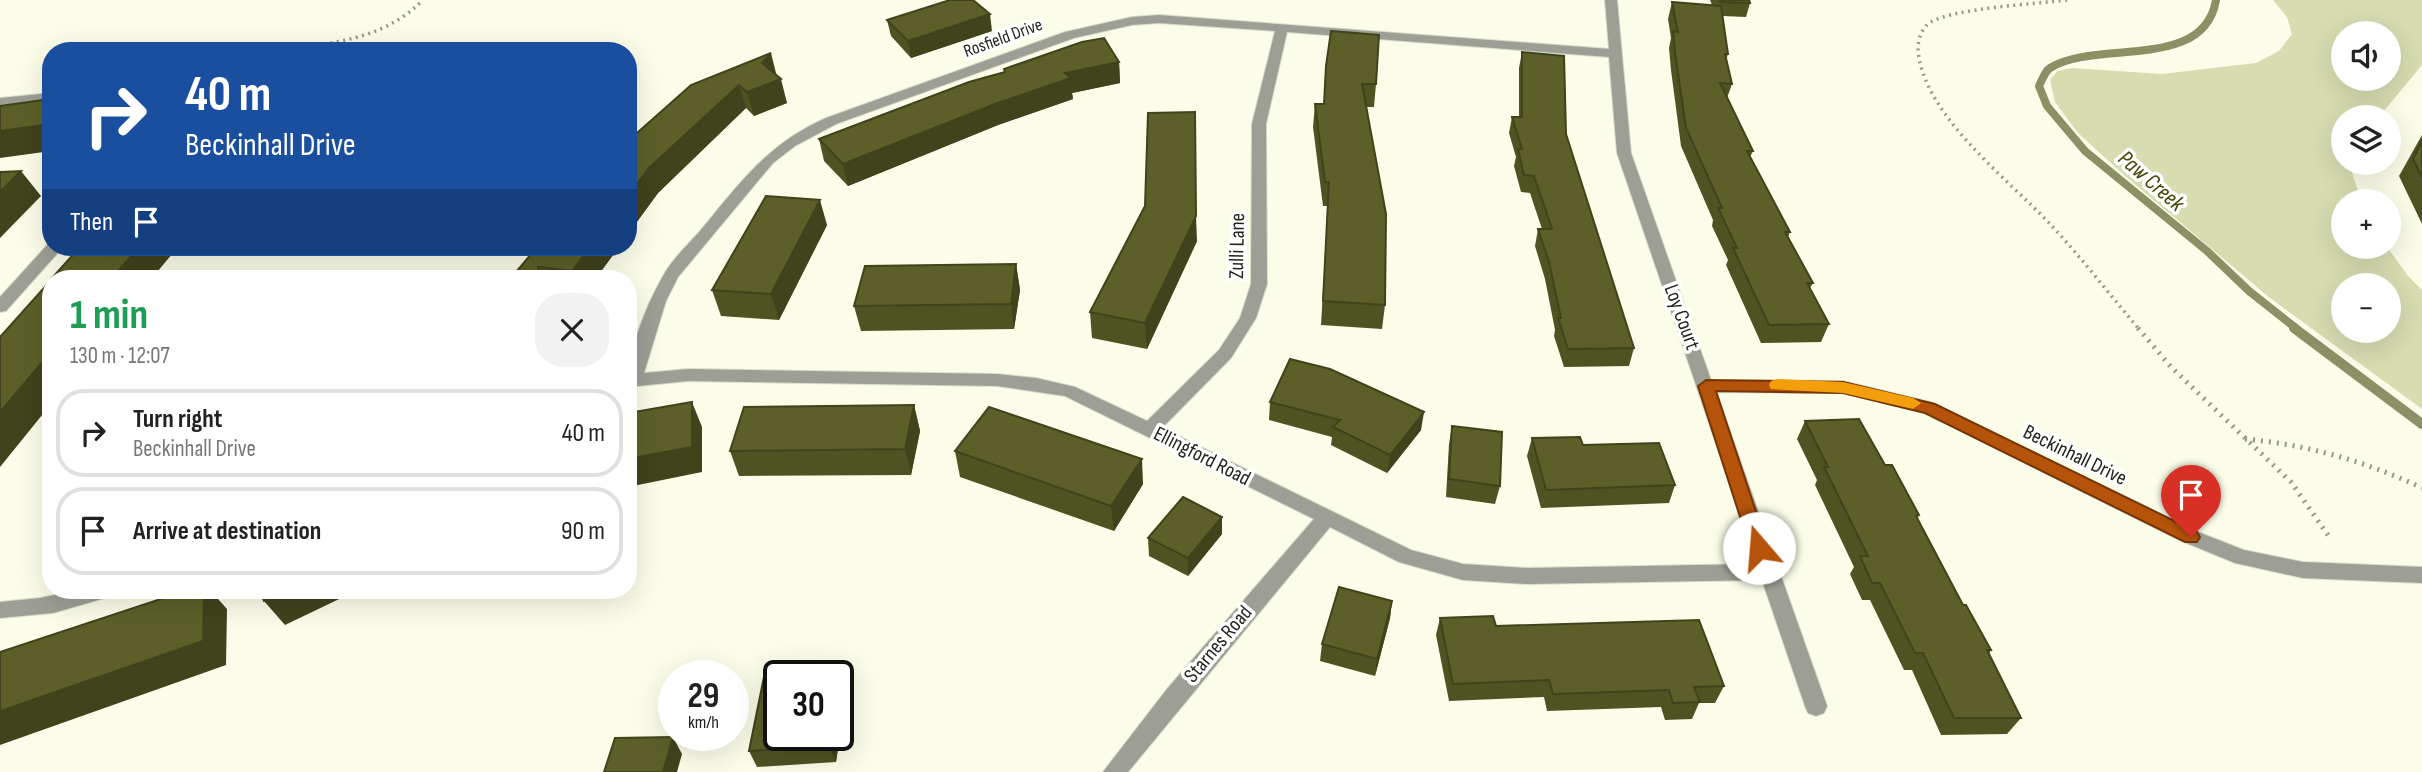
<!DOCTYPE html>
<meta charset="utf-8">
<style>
:root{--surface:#fff;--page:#f2f2f2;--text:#222;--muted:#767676;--line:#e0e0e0}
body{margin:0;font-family:"Sofia Sans Condensed",sans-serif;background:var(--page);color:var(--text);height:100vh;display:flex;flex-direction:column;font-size:26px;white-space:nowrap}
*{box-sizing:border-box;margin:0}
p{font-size:23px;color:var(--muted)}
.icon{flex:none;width:38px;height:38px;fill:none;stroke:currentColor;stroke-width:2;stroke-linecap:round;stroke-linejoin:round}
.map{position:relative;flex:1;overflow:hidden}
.drawer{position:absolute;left:42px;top:270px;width:595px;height:329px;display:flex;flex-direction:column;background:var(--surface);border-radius:28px;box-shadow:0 7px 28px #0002}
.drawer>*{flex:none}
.top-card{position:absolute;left:42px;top:42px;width:595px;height:214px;border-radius:28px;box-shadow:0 7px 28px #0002;background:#1a4fa0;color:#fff;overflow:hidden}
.fabs{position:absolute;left:2331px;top:21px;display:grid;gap:14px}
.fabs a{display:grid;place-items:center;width:70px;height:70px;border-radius:50%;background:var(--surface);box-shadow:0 7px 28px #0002;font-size:35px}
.speed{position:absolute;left:658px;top:660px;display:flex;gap:14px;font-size:35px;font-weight:700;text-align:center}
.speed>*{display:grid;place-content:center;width:91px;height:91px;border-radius:50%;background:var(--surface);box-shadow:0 7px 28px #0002;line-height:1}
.speed small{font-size:18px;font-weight:400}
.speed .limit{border:4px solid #111;border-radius:10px;background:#fff;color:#111}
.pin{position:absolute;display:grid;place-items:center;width:60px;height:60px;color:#fff;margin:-72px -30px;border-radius:50% 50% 50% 0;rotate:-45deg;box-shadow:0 0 7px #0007}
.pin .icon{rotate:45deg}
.me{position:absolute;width:77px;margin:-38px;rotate:342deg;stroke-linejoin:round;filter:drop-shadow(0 0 5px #0008)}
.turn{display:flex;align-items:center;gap:24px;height:147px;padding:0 28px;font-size:32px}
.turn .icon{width:91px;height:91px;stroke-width:2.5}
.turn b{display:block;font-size:49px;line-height:60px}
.then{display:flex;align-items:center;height:66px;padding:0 28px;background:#0003;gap:14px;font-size:26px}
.round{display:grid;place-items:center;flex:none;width:74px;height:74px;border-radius:28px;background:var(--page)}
.head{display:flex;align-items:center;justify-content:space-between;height:119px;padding:0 28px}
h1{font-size:42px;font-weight:700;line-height:52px;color:#1e9e55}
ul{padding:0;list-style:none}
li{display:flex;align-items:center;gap:21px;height:88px;margin:0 14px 10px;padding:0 14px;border:4px solid var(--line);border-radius:28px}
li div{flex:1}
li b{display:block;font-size:26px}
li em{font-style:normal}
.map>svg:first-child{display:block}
.green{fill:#d7dcb1;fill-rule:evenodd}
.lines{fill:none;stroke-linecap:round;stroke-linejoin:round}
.stream-far1{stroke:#8c9065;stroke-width:8}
.stream{stroke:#8c9065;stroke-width:10}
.street-casing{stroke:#d8dac8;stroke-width:2}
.path-far1{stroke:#97988a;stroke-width:3.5;stroke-dasharray:2 4.5;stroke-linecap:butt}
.path{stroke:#97988a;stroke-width:5;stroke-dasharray:2 6;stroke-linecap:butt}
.street{fill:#9d9e95;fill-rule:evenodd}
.wall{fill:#4f5322}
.shaded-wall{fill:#40431c}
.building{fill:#5c6028;stroke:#40431c;stroke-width:2}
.route{fill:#b45309;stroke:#753606;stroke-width:2}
.slow{fill:#f59e0b}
.labels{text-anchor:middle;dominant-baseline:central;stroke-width:7;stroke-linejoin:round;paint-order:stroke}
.far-street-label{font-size:18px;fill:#23241c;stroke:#fff}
.street-label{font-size:21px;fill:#23241c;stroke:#fff}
.water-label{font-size:23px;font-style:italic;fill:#434600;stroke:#fff}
</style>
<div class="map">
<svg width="2422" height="772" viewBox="0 0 2422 772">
<rect width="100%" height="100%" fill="#fbfde9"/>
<!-- green -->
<path class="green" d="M 2273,0 L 2422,0 L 2422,65 L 2379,117 L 2343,117 L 2343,163 L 2354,163 L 2351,169 L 2361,201 L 2343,201 L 2343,247 L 2387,247 L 2409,277 L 2422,290 L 2422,409 L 2270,298 L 2125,176 L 2077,132 L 2055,102 L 2050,80 L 2057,71 L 2072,68 L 2162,74 L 2256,63 L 2279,51 L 2292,34 L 2287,17 ZM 2343,33 L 2389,33 L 2389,79 L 2343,79 ZM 2343,285 L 2389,285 L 2389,331 L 2343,331 Z"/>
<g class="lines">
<!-- stream-far1 -->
<path class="stream-far1" d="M 2216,0 C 2204,72 2096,39 2050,68 C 2045,71 2042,80 2039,86 L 2047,106 L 2085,151 L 2207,251 L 2249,291 L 2297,329"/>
<!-- stream -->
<polyline class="stream" points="2294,328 2422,424"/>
<defs>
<g id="street">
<path d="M 1605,0 L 1617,0 L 1631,153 L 1711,380 L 1843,381 L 1930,402 L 2198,532 L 2244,550 L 2303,562 L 2422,567 L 2422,583 L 2303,578 L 2235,563 L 2184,542 L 1925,413 L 1843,393 L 1716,392 L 1827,706 L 1824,713 L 1816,716 L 1808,713 L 1805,706 L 1762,580 L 1528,584 L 1463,580 L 1399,562 L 1330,527 L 1128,772 L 1103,772 L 1167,689 L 1314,519 L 1065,396 L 997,386 L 688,381 L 628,387 C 628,350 645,308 663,276 C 672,259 688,245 700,231 C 740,183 767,144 826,118 L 1065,32 L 1132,17 L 1159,15 L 1609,49 ZM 1159,23 L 1275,31 L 1252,124 L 1251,284 L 1240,318 L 1219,350 L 1147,421 L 1075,387 L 1036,378 L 997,374 L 688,369 L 644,373 L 666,301 L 678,277 L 773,163 L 795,146 L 836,124 L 1074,38 L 1132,25 ZM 1287,32 L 1609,57 L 1617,153 L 1757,564 L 1528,568 L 1463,564 L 1411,550 L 1162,428 L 1231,358 L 1256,318 L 1267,284 L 1266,124 Z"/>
<polygon points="51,93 51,101 0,106 0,98"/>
<polygon points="49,243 51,247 63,247 6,311 0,312 0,297"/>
<polygon points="79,590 115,590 112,596 53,613 0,618 0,602 40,598"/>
</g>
</defs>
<!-- street casing -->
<use href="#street" class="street-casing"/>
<!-- path-far1 -->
<g class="path-far1">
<path d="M 2067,0 C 2036,4 1955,8 1931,22 C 1922,27 1918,39 1918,49 C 1922,114 2008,179 2050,224 C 2081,257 2109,294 2139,329"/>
<path d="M 279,51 C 333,42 382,41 423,0"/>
</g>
<!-- path -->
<g class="path">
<polyline points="2138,328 2171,367 2291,482 2330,538"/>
<path d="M 2245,439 C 2308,445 2365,461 2422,488"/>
</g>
<!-- street -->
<use href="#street" class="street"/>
</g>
<!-- wall -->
<g class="wall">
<polygon points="1710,0 1749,0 1750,3 1746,17 1723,16 1728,54 1726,60 1732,84 1727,98 1753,151 1750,157 1790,232 1788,237 1813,283 1810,288 1829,324 1821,342 1761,343 1726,265 1728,260 1712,226 1713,220 1681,146 1671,70 1669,48 1671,38 1668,19 1672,2 1712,5"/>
<polygon points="887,20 992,31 911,58 891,36"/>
<polygon points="1522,52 1566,134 1634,348 1629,366 1564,367 1554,336 1555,330 1545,279 1535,246 1538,229 1542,229 1530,193 1521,192 1514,166 1516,157 1509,133 1512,117 1519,117 1519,68"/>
<polygon points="1119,62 1120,83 1072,93 1073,99 998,125 848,186 824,161 819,139"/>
<polygon points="1326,66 1376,84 1374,107 1367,107 1385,305 1382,329 1321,325 1328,206 1323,206 1313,127 1315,104 1324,104"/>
<polygon points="776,75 787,103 754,116 746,108 658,193 628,234 628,141 691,85"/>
<polygon points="2422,135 2422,224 2399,176"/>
<polygon points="827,225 779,320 721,316 712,290"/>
<polygon points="1197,241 1147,349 1092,338 1090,312"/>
<polygon points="537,247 619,247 596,278 511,278"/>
<polygon points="1016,264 1020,290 1014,329 861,331 854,306"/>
<polygon points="1270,402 1421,430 1387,473 1331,445 1332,437 1269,420"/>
<polygon points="914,405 920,431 911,475 739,476 730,451"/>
<polygon points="1805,421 1885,465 1919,515 1917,519 1963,605 1991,650 1989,654 2021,718 2007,734 1941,735 1912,670 1904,670 1870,600 1862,600 1850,574 1854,567 1815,485 1817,480 1797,439"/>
<polygon points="1452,426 1500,486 1495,504 1446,497 1449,444"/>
<polygon points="1532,438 1583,445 1675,485 1669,503 1541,508 1527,456"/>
<polygon points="955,451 1143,484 1114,531 960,477"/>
<polygon points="1222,517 1222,534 1188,576 1149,556 1148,538"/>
<polygon points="1392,601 1390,618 1375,676 1320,661 1322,644"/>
<polygon points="1440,618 1496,626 1724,686 1715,703 1699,703 1692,719 1665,720 1661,707 1547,711 1544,697 1449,701 1436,635"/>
<polygon points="848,680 836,762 757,767 749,751"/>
</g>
<!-- shaded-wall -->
<g class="shaded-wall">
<polygon points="990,14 992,31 911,58 908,41"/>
<polygon points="771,53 777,77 781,79 787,103 754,116 747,92 762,63"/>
<polygon points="1119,62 1120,83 1072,93 1073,99 998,125 848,186 843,164 1065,73"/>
<polygon points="739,85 746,108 658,193 628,234 628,196 649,168"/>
<polygon points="51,124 51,151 0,158 0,131"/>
<polygon points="21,171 41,196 0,238 0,192"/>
<polygon points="820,200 827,225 779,320 771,294"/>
<polygon points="1196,216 1197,241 1147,349 1145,323"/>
<polygon points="139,247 178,247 152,278 112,278"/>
<polygon points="590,247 619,247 596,278 575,278 572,271"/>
<polygon points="1016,264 1020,290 1014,329 1011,304"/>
<polygon points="51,352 51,404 0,467 0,412"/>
<polygon points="692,402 702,427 702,472 628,487 628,459"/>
<polygon points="914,405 920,431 911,475 905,449"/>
<polygon points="1424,412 1421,430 1387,473 1390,455"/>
<polygon points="1142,459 1143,484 1114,531 1111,506"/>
<polygon points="1222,517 1222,534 1188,576 1188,558"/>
<polygon points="204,590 210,590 227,609 226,665 0,745 0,711"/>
<polygon points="286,590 358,590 285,625 264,601"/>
<polygon points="1392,601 1390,618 1375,676 1377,659"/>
<polygon points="842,662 848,680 836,762 829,746 831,735 838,735 838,686"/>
<polygon points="673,737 682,754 677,772 663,772"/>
</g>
<!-- building -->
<g class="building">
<polygon points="950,0 973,0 990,14 908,41 887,20"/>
<polygon points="1720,0 1749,0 1750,3 1720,2"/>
<polygon points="1672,2 1721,6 1728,54 1725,54 1732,84 1720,83 1753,151 1747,151 1790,232 1785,232 1813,283 1807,283 1829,324 1769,325 1733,248 1737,248 1718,208 1722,208 1686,128 1675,53 1673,31 1678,32"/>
<polygon points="1331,31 1379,35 1376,84 1362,84 1386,214 1385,305 1323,301 1329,182 1325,182 1315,104 1324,104 1326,66"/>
<polygon points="1104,38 1119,62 1065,73 1071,78 995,104 843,164 819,139 969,82 1005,72 1004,69 1082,42"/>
<polygon points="1522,52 1564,56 1566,134 1634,348 1568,349 1558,318 1561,318 1549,262 1538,229 1552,229 1534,176 1524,175 1518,149 1522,149 1512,117 1522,117"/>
<polygon points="771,53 762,63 781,79 747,92 739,85 649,168 628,196 628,141 691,85"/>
<polygon points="51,99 51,124 0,131 0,106"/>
<polygon points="1195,112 1196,216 1145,323 1090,312 1145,206 1148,113"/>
<polygon points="2422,141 2422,177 2413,159"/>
<polygon points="21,171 0,192 0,172"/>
<polygon points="766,196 820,200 771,294 712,290"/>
<polygon points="80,247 139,247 112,278 52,278"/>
<polygon points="537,247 590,247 572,271 538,267 540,278 511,278"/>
<polygon points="1016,264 1011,304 854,306 865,266"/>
<polygon points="51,280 51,352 0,412 0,337"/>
<polygon points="1290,359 1330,369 1424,412 1390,455 1333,427 1340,420 1270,402"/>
<polygon points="692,402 692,447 628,459 628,413"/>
<polygon points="914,405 905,449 730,451 744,407"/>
<polygon points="989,407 1142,459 1111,506 955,451"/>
<polygon points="1859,419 1885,465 1892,465 1919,515 1916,516 1963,605 1966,605 1991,650 1987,650 2021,718 1954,718 1923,653 1915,653 1880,583 1872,583 1860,556 1868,556 1824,467 1828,467 1805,421"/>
<polygon points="1452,426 1502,432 1500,486 1449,479"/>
<polygon points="1580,437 1583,445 1659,443 1675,485 1546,490 1532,438"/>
<polygon points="1183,497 1222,517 1188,558 1148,538"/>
<polygon points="1339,587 1392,601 1377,659 1322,644"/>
<polygon points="188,590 204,590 203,641 0,711 0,652"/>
<polygon points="259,590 286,590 264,601"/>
<polygon points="1493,616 1496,626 1699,620 1724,686 1694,687 1700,702 1673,703 1669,690 1553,694 1549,680 1453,684 1440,618"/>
<polygon points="842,662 838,686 838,676 779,676 779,735 831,735 829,746 749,751 766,667"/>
<polygon points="673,737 663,772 604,772 615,738"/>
</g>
<!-- route -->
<polygon class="route" points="1706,380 1843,382 1935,404 2197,532 2200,537 2197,542 2185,542 1925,413 1843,393 1716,391 1768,548 1766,553 1753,553 1750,548 1698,386"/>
<!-- slow -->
<polygon class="slow" points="1777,379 1843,382 1913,398 1921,403 1913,409 1843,393 1771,389 1769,385 1771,381"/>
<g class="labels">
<!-- far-street labels -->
<g class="far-street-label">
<text transform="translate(1003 38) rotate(-20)">Rosfield Drive</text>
</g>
<!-- street labels -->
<g class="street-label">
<text transform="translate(1237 246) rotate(-89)">Zulli Lane</text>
<text transform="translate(1682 317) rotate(70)">Loy Court</text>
<text transform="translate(2075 455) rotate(26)">Beckinhall Drive</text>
<text transform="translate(1202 456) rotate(27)">Ellingford Road</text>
<text transform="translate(1218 644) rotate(-50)">Starnes Road</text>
</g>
<!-- water labels -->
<g class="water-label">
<text transform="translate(2151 181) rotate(41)">Paw Creek</text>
</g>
</g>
</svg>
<div class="fabs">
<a><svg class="icon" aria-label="sound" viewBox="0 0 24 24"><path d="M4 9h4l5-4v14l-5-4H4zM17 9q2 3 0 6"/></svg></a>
<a><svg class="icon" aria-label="layers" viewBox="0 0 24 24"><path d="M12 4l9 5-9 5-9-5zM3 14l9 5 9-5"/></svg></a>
<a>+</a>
<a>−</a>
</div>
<div class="speed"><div>29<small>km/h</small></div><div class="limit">30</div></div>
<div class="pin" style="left:2191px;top:537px;background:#d93025"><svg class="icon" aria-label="arrive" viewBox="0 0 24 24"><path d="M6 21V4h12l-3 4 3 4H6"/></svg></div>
<svg class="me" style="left:1759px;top:548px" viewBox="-20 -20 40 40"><circle r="19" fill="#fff"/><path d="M0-13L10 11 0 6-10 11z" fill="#b45309"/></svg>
<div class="top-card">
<div class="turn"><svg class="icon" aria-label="right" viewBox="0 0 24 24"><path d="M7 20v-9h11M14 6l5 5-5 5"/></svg><div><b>40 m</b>Beckinhall Drive</div></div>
<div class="then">Then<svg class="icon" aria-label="arrive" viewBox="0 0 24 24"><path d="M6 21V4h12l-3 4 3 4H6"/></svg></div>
</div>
<section class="drawer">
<div class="head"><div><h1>1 min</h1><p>130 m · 12:07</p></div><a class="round"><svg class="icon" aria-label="close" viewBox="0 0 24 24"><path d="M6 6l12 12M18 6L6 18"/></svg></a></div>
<ul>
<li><svg class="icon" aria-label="right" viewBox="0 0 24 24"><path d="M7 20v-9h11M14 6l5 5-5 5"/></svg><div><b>Turn right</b><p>Beckinhall Drive</p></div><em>40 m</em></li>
<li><svg class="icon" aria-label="arrive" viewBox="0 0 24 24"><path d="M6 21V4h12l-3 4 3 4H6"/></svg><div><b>Arrive at destination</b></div><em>90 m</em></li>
</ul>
</section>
</div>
